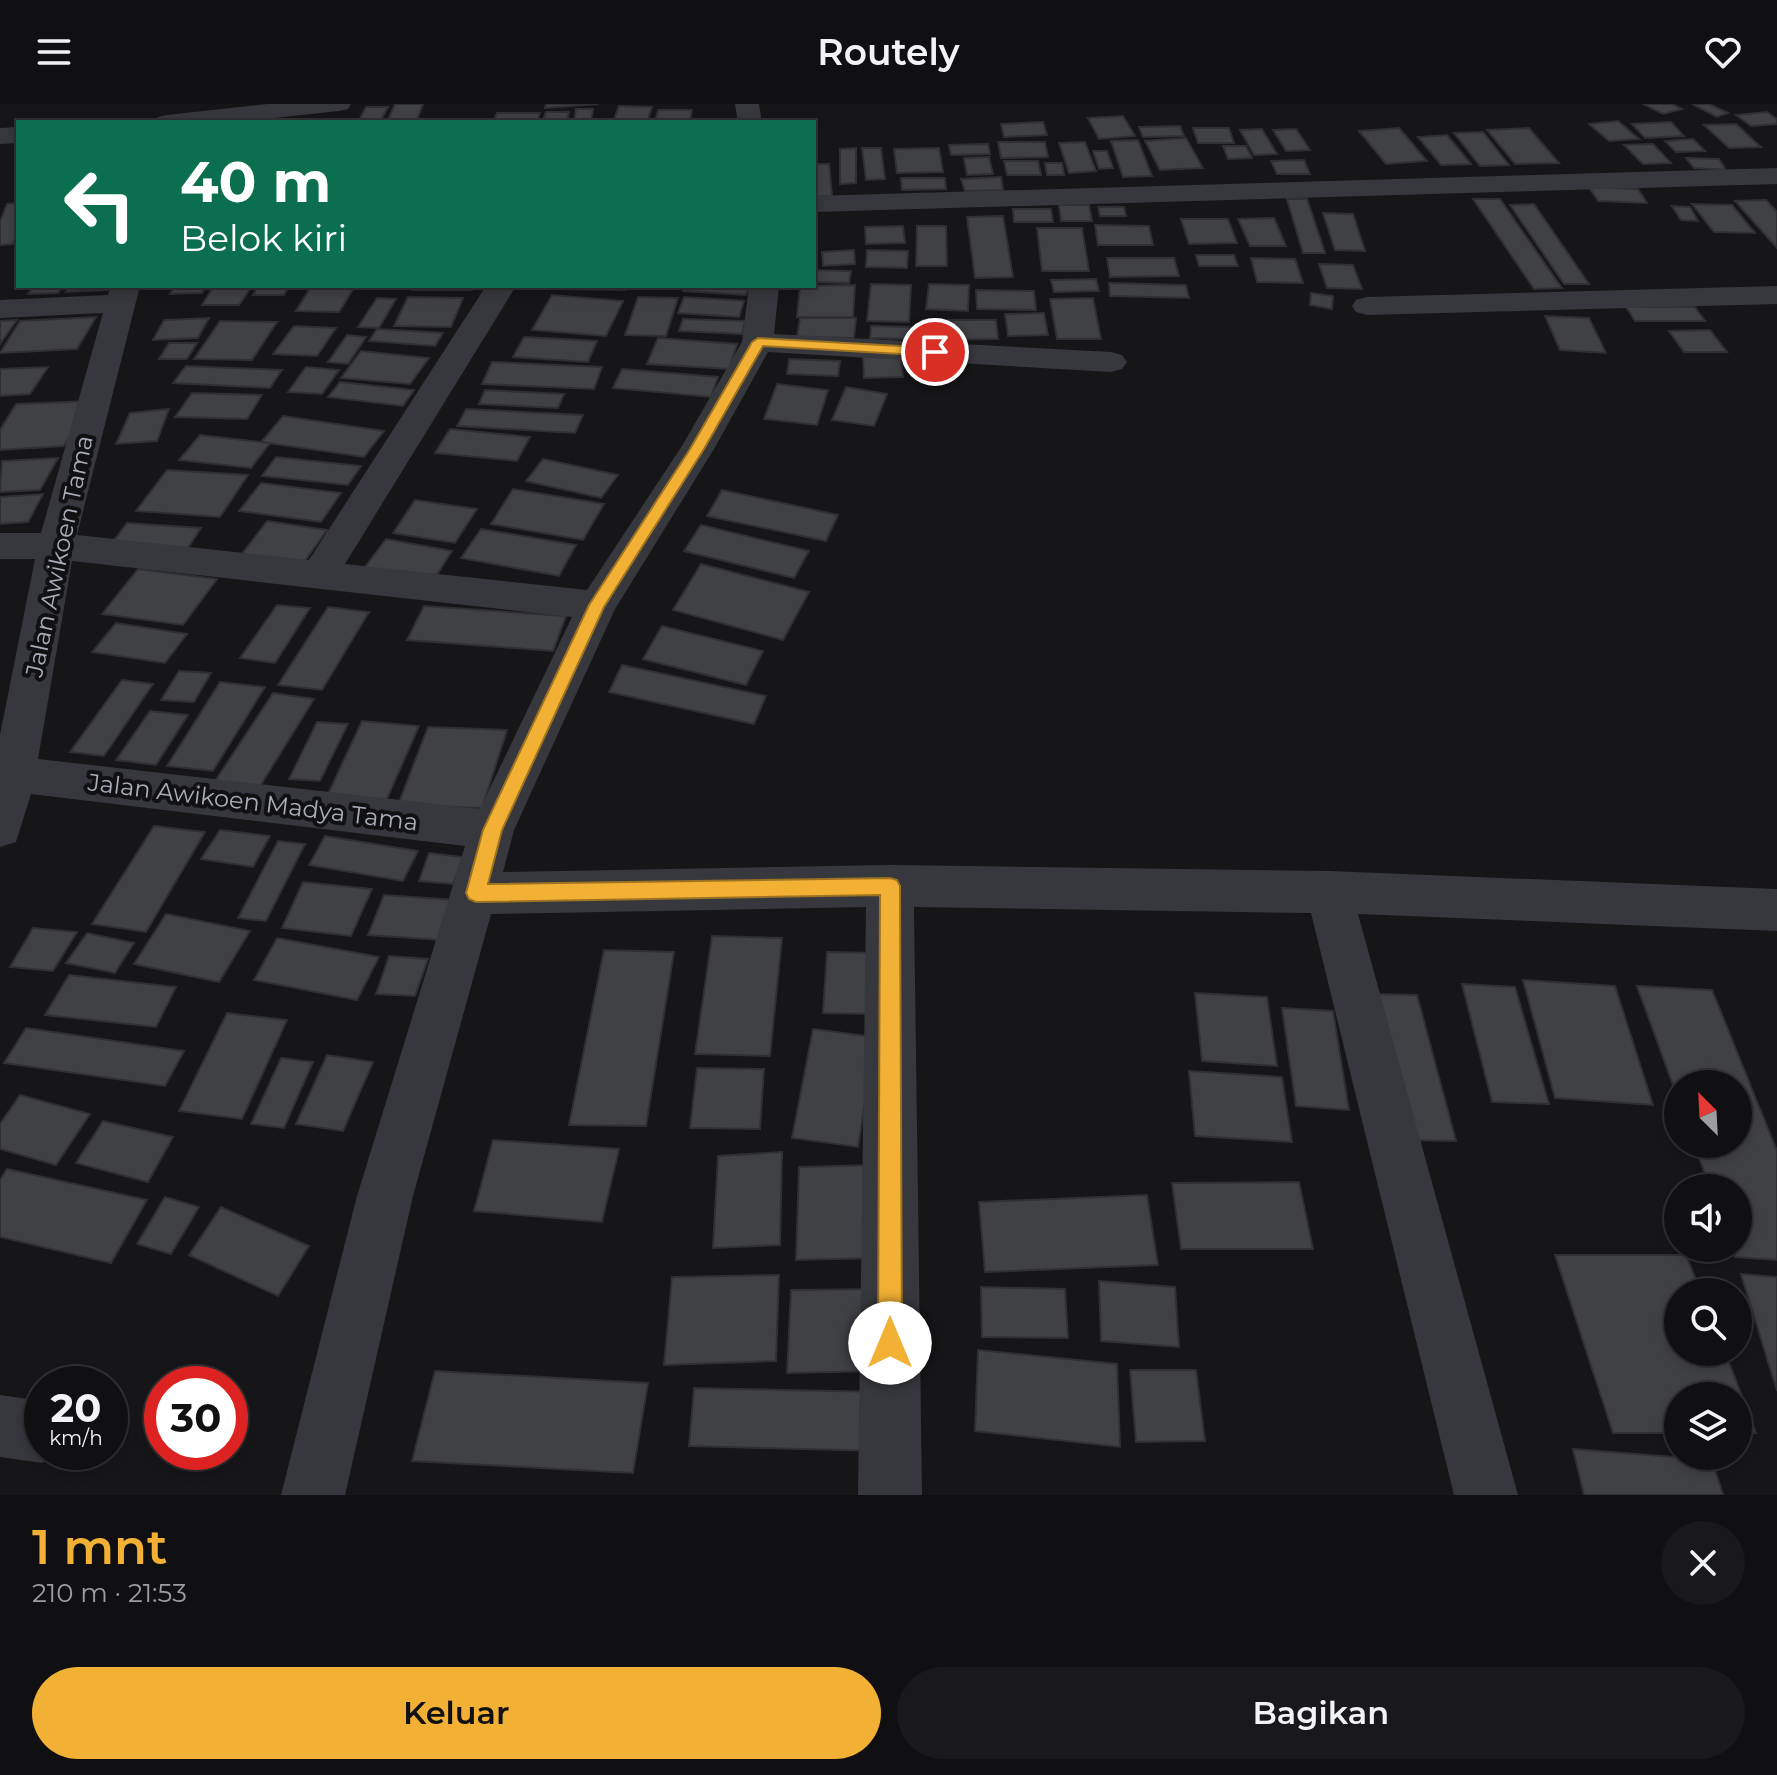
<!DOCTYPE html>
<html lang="id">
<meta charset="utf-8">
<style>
:root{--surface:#101012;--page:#19191b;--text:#f1f3f6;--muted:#9c9d9f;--line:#303032;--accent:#f2b134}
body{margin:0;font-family:Montserrat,sans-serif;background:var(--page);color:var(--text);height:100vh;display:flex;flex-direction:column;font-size:30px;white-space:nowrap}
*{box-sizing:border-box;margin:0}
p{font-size:26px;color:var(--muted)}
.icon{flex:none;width:44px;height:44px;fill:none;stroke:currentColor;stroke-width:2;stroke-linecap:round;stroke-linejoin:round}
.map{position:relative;height:1391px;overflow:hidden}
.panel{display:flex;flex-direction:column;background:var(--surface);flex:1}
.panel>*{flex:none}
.guide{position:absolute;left:16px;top:16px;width:800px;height:168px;border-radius:0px;box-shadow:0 4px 12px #0003,0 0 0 2px var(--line);background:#0b6e4f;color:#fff;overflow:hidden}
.needle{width:52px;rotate:336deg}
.controls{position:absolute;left:1664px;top:966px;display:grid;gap:16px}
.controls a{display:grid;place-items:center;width:88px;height:88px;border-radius:50%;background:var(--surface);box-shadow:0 4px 12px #0003,0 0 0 2px var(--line);font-size:40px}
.speed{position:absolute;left:24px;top:1262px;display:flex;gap:16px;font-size:40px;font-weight:700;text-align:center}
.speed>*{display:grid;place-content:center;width:104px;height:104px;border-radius:50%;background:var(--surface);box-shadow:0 4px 12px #0003,0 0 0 2px var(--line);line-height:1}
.speed small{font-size:20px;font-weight:400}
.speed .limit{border:12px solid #d22;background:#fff;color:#111}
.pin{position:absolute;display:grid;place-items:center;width:68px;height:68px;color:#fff;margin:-34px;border:4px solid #fff;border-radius:50%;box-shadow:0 2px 8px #0007}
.me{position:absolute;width:88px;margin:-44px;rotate:0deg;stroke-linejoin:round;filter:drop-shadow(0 0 6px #0008)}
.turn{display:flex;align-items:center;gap:28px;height:168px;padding:0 32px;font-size:36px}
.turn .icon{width:104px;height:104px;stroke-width:2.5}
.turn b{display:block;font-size:56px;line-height:68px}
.round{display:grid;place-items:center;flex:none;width:84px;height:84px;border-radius:42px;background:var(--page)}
.overview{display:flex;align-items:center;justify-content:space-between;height:136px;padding:0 32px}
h1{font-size:48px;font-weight:600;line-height:60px;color:var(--accent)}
.primary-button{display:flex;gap:16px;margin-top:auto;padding:16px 32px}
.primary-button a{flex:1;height:92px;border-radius:48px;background:var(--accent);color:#111;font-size:32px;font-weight:600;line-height:92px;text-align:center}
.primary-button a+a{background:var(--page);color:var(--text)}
header{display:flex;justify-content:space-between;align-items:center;height:104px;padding:0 32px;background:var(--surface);font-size:36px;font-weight:600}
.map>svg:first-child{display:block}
.building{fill:#404145;stroke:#303034;stroke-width:2}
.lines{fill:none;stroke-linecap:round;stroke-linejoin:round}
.minor{fill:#37383d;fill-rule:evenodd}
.route{fill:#f2b134;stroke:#9d7322;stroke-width:2}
.labels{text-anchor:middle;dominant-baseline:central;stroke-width:8;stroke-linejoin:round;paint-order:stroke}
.street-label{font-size:24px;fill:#a8adb8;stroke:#111113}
</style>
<header><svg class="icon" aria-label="menu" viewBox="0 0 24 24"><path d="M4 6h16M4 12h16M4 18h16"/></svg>Routely<svg class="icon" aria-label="heart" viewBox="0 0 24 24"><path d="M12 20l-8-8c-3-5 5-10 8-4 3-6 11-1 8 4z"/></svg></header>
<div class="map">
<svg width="1777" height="1391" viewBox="0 0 1777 1391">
<rect width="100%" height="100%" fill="#161618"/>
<!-- building -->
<g class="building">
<polygon points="395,0 423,0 416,18 387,18"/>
<polygon points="546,0 598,0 545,4"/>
<polygon points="1643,0 1672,0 1682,5 1663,10"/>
<polygon points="1692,0 1709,0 1728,9 1717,13"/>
<polygon points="619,2 652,3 647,18 613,18"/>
<polygon points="366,3 388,3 380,18 358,18"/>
<polygon points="576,5 593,5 591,18 574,18"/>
<polygon points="658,6 692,6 690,18 655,18"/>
<polygon points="546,8 569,8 567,18 542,18"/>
<polygon points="1767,8 1777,15 1777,20 1751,22 1736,11"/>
<polygon points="497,9 540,9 537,18 493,18"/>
<polygon points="1123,12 1135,32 1099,35 1088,14"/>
<polygon points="1618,17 1639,35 1609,37 1589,20"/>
<polygon points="1043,18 1047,31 1004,33 1001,20"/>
<polygon points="1671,18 1684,32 1645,34 1632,20"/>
<polygon points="1736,20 1761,43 1729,44 1704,21"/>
<polygon points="1180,22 1184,32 1143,33 1139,23"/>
<polygon points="1193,24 1229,24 1234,39 1198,39"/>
<polygon points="1399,24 1427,57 1386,60 1359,27"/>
<polygon points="1529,24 1559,59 1515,60 1487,26"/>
<polygon points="1262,25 1277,50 1254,51 1240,26"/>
<polygon points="1296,25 1310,46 1286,47 1273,26"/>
<polygon points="1483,28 1509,61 1480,62 1454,29"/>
<polygon points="1447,31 1471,60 1441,61 1418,33"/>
<polygon points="1186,34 1203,64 1160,66 1145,37"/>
<polygon points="1693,35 1705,47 1676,48 1665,37"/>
<polygon points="1138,36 1152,72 1123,73 1111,37"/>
<polygon points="998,38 1045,38 1048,53 1001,54"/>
<polygon points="1085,38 1096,67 1069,69 1059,39"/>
<polygon points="988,40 990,50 951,51 949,41"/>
<polygon points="1653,40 1671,59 1643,60 1624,41"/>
<polygon points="1223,42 1246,42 1252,54 1228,55"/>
<polygon points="856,44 856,79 840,80 840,45"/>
<polygon points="862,44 881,44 885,75 866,76"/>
<polygon points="939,44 943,68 897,69 894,45"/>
<polygon points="1093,47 1107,47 1113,64 1099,65"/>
<polygon points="989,53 993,70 967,71 964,54"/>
<polygon points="1686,54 1719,55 1726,66 1694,64"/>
<polygon points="1304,56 1310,70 1277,70 1271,57"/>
<polygon points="1004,57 1038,57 1041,71 1007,71"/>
<polygon points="1045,59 1062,59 1064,71 1047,71"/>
<polygon points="814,60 829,60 832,92 814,93"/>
<polygon points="1001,73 1003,86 965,87 961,75"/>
<polygon points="901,74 945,74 946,85 902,86"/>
<polygon points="1589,83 1638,85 1647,99 1598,97"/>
<polygon points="1287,95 1307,95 1325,149 1303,149"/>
<polygon points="1473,95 1500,95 1562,184 1534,185"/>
<polygon points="1766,96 1777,108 1777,144 1735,97"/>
<polygon points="18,99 18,128 13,140 0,141 0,118 7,100"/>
<polygon points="1534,100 1589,180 1564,180 1510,101"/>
<polygon points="1692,100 1732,101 1755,129 1714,128"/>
<polygon points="1059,101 1089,101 1092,117 1061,117"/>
<polygon points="1672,102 1690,103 1698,117 1681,116"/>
<polygon points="1098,103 1124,103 1126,112 1100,112"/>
<polygon points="1013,105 1051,105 1053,118 1014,118"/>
<polygon points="1323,109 1353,110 1365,147 1335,146"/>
<polygon points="1003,112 1013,173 975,174 967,113"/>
<polygon points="1274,114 1286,142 1250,142 1238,115"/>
<polygon points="1181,115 1228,115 1237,139 1189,140"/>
<polygon points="1095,121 1149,122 1153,141 1098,141"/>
<polygon points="903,122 905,139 866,140 865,123"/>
<polygon points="917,122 946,122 947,162 916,162"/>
<polygon points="1037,124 1082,124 1089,167 1042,167"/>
<polygon points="854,146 855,160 823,162 822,148"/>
<polygon points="867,146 908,147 907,164 866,163"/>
<polygon points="1196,151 1234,151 1238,162 1199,162"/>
<polygon points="1107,154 1174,154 1179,172 1110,173"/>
<polygon points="1251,154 1295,155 1303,179 1257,178"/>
<polygon points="1319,160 1353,161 1362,185 1327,184"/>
<polygon points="814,166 851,167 849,179 814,178"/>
<polygon points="1096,175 1099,187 1054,188 1051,176"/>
<polygon points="1109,179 1186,181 1189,194 1110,192"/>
<polygon points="871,180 911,181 909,218 867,217"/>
<polygon points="929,180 969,181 968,207 926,205"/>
<polygon points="855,181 853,213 797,213 800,182"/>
<polygon points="34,182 63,182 58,189 28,190"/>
<polygon points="70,182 110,182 107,186 66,188"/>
<polygon points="175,182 206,182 202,189 170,190"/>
<polygon points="214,182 252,182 239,201 202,201"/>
<polygon points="258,182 289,182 284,191 253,191"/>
<polygon points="311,182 355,182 339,208 296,207"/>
<polygon points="414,182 473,182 472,186 412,186"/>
<polygon points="562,182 626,182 625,186 561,185"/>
<polygon points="685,182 749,182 746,191 683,187"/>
<polygon points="976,186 1034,187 1036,206 977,205"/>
<polygon points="1311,189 1333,192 1332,205 1310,201"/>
<polygon points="552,191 623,197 606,232 532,226"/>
<polygon points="408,193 463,194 451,223 394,222"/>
<polygon points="638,193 678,194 666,232 625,231"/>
<polygon points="684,193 744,197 739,213 678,209"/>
<polygon points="377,194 396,195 379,224 358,223"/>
<polygon points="1093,194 1101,235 1057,235 1050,195"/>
<polygon points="1626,203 1695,203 1705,217 1635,217"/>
<polygon points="1044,209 1048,231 1008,232 1005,210"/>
<polygon points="1545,212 1589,214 1606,249 1560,246"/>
<polygon points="96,213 77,245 0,249 20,217"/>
<polygon points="209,214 198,234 153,236 164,216"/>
<polygon points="800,214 856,214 854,234 797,233"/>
<polygon points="683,215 745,217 742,230 679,227"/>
<polygon points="17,216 0,240 0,217"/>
<polygon points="923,216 996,216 998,235 923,236"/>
<polygon points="220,217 277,218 252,256 194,255"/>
<polygon points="294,222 336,224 317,252 273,250"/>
<polygon points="871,222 910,223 908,235 870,234"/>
<polygon points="377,225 443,229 435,242 369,237"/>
<polygon points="1710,226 1727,248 1684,248 1669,227"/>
<polygon points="347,231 366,233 348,260 328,258"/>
<polygon points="524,233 597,237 588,258 513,253"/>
<polygon points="658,234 737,240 729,265 647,260"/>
<polygon points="169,239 197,239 187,255 159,255"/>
<polygon points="361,247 429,254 410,280 341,274"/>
<polygon points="863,253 901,253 903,273 864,274"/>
<polygon points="789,255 840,257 838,272 787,270"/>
<polygon points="492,258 602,263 594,285 482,280"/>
<polygon points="186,262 282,266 270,284 173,279"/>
<polygon points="48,263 30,290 0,292 0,265"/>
<polygon points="306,263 339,266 322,290 288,288"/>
<polygon points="622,265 718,273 711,293 613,284"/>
<polygon points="340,278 414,286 403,302 328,293"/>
<polygon points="777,280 828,286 817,321 764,315"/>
<polygon points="846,283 887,290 874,322 832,316"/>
<polygon points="485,286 564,290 558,304 479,300"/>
<polygon points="192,289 262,291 247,315 175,313"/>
<polygon points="89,297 64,342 0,346 0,326 16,300"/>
<polygon points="169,305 157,337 116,340 130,309"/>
<polygon points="466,305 583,311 575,329 457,322"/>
<polygon points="283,312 384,327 364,353 261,338"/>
<polygon points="450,325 530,333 517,357 435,349"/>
<polygon points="200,331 270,339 251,364 179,356"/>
<polygon points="276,353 361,362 348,381 262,372"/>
<polygon points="58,354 40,386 0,388 2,357"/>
<polygon points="543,355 618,371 601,394 526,377"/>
<polygon points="167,366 248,371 220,413 136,407"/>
<polygon points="261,379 341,389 321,418 239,407"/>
<polygon points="513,385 604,400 583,436 491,420"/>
<polygon points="722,386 838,411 826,437 707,412"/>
<polygon points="43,390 28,418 0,420 0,393"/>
<polygon points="415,396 477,405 455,439 393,429"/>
<polygon points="267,417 327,426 304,458 242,450"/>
<polygon points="127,419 201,424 186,447 110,442"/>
<polygon points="701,421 809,447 794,474 684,447"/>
<polygon points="481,425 576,441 559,472 461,454"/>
<polygon points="386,435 452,447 431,480 362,467"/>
<polygon points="701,460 809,488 783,536 673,506"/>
<polygon points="138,465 217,475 183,521 102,510"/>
<polygon points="277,501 310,504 275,559 240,554"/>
<polygon points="424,502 566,512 553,547 407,536"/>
<polygon points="328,503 369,508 322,586 278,581"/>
<polygon points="116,519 187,530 165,559 92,548"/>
<polygon points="662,522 763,547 746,581 643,555"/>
<polygon points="622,561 766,592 754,620 609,588"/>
<polygon points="179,567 211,569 194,598 161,596"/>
<polygon points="122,576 153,580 104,652 70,648"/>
<polygon points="220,578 265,583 213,667 167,662"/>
<polygon points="273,589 314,595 259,684 215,677"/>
<polygon points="150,607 188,611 156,661 116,656"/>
<polygon points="362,617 419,622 386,697 327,692"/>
<polygon points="317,618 348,620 320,677 289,675"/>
<polygon points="428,623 507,626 482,704 398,701"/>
<polygon points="154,722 205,728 146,828 92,820"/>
<polygon points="220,726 270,732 253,763 201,755"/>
<polygon points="325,732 418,747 403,777 309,761"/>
<polygon points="278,737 305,740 266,817 238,814"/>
<polygon points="429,749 463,753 453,780 419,777"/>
<polygon points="303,778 372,785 351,832 282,824"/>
<polygon points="384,791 455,796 441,836 368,831"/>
<polygon points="166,810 250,827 219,878 134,860"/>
<polygon points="33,824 77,828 53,867 10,863"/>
<polygon points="87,829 134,839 115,869 66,859"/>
<polygon points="712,832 782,834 770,952 695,950"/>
<polygon points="277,834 379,853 357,896 254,876"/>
<polygon points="604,846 674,848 646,1022 569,1021"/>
<polygon points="827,848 876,849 874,910 823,909"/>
<polygon points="389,852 428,855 415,892 376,890"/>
<polygon points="69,871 176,883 156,923 45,911"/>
<polygon points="1523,876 1615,882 1653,1001 1555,994"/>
<polygon points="1462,880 1515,883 1549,1000 1492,998"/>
<polygon points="1637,882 1712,886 1777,1047 1777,1156 1735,1153 1732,1144 1738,1144 1738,1084 1710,1084 1694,1040 1738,1040 1738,980 1678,980 1678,995"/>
<polygon points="1195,889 1267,893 1277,962 1202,957"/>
<polygon points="1373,890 1417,891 1456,1037 1408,1036"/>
<polygon points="1282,904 1333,907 1349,1006 1296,1002"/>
<polygon points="227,909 287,916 242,1015 179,1007"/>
<polygon points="26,924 184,947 165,982 4,959"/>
<polygon points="813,925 875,933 858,1043 792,1034"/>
<polygon points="327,951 373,958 343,1027 296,1020"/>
<polygon points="281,954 313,958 284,1024 251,1020"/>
<polygon points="697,964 764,965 760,1025 690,1024"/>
<polygon points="1189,967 1282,973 1292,1038 1195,1032"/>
<polygon points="20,991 90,1010 56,1061 0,1045 0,1020"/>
<polygon points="103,1017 173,1033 148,1078 76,1059"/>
<polygon points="493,1036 619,1045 602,1118 474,1107"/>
<polygon points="782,1048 780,1141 713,1144 718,1052"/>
<polygon points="872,1061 873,1154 796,1156 799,1063"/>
<polygon points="7,1065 147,1096 111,1159 0,1133 0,1076"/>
<polygon points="1299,1078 1313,1145 1181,1145 1172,1079"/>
<polygon points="1147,1091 1158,1161 985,1168 979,1098"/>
<polygon points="165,1093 199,1103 171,1150 137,1140"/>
<polygon points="221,1103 309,1142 278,1192 189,1151"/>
<polygon points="1555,1151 1686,1151 1701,1188 1678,1188 1678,1248 1725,1248 1756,1329 1738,1329 1738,1292 1678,1292 1678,1329 1613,1329"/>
<polygon points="1741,1170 1777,1173 1777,1287"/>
<polygon points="779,1171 776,1257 664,1261 672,1173"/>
<polygon points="1099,1177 1175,1183 1179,1243 1101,1237"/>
<polygon points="981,1183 1065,1185 1068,1234 982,1233"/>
<polygon points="878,1185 878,1267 787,1269 791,1186"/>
<polygon points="978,1246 1117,1260 1120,1343 975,1327"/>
<polygon points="1130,1266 1196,1266 1205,1337 1136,1338"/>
<polygon points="435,1267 648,1279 633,1369 412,1357"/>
<polygon points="694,1284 883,1288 881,1347 689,1342"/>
<polygon points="1573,1345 1712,1356 1723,1391 1584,1391"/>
</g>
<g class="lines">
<!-- minor -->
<g class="minor">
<polygon points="268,0 351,0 348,5 339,7 238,18 155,18 158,13 167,11"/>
<polygon points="735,0 759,0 762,18 738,18"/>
<polygon points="18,23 18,39 0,40 0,24"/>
<polygon points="1777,64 1777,80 814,108 814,92"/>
<path d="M 110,182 L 140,182 L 77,431 L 309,456 L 486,182 L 516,182 L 345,460 L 587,486 L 682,342 L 742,238 L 749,182 L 779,182 L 774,230 L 1111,248 L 1122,251 L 1127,258 L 1122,265 L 1111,268 L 768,248 L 714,345 L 615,505 L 514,726 L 503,768 L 890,761 L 1329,767 L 1777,785 L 1777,827 L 1358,810 L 1518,1391 L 1454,1391 L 1311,809 L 914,803 L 922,1391 L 858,1391 L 866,803 L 491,810 L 413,1092 L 345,1391 L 281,1391 L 357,1092 L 465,742 L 31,690 L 16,738 L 0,743 L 0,631 L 35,455 L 0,455 L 0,429 L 41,429 L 103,209 L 0,214 L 0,196 L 108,191 ZM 72,457 L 572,513 L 480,705 L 38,655 Z"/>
<polygon points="1777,182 1777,200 1367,211 1356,208 1352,202 1356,196 1367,193"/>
<polygon points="0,1291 42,1297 42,1348 64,1350 42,1359 0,1353"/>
</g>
</g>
<!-- route -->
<polygon class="route" points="758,234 935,244 941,248 935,252 763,242 704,345 604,503 502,726 488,780 890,774 897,776 900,782 902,1239 899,1247 890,1251 881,1247 878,1239 880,791 476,798 469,795 466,789 483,726 589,501 690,345 752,238"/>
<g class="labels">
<!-- street labels -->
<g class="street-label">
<text transform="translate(59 452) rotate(-78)">Jalan Awikoen Tama</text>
<text transform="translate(253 698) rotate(7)">Jalan Awikoen Madya Tama</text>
</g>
</g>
</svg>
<div class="controls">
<a><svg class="needle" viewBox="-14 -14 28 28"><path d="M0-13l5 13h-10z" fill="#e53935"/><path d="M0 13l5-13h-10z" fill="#9c9d9f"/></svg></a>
<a><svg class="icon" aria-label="sound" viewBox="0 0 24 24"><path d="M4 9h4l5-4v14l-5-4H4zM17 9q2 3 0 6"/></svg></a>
<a><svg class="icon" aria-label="search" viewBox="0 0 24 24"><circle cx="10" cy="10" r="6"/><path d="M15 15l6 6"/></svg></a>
<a><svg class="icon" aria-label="layers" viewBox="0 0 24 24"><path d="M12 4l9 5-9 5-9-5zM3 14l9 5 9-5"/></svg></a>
</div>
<div class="speed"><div>20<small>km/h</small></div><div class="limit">30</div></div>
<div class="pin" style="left:935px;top:248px;background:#d93025"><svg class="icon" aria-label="arrive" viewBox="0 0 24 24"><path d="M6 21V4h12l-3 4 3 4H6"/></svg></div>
<svg class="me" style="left:890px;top:1239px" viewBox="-20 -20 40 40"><circle r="19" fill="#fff"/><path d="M0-13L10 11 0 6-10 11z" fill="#f2b134"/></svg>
<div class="guide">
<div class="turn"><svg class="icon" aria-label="left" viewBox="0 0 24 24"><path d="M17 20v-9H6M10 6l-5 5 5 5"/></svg><div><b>40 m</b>Belok kiri</div></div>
</div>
</div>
<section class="panel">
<div class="overview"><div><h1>1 mnt</h1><p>210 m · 21:53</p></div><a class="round"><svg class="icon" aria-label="close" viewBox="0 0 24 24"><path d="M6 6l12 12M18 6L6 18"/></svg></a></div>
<div class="primary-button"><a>Keluar</a><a>Bagikan</a></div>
</section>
